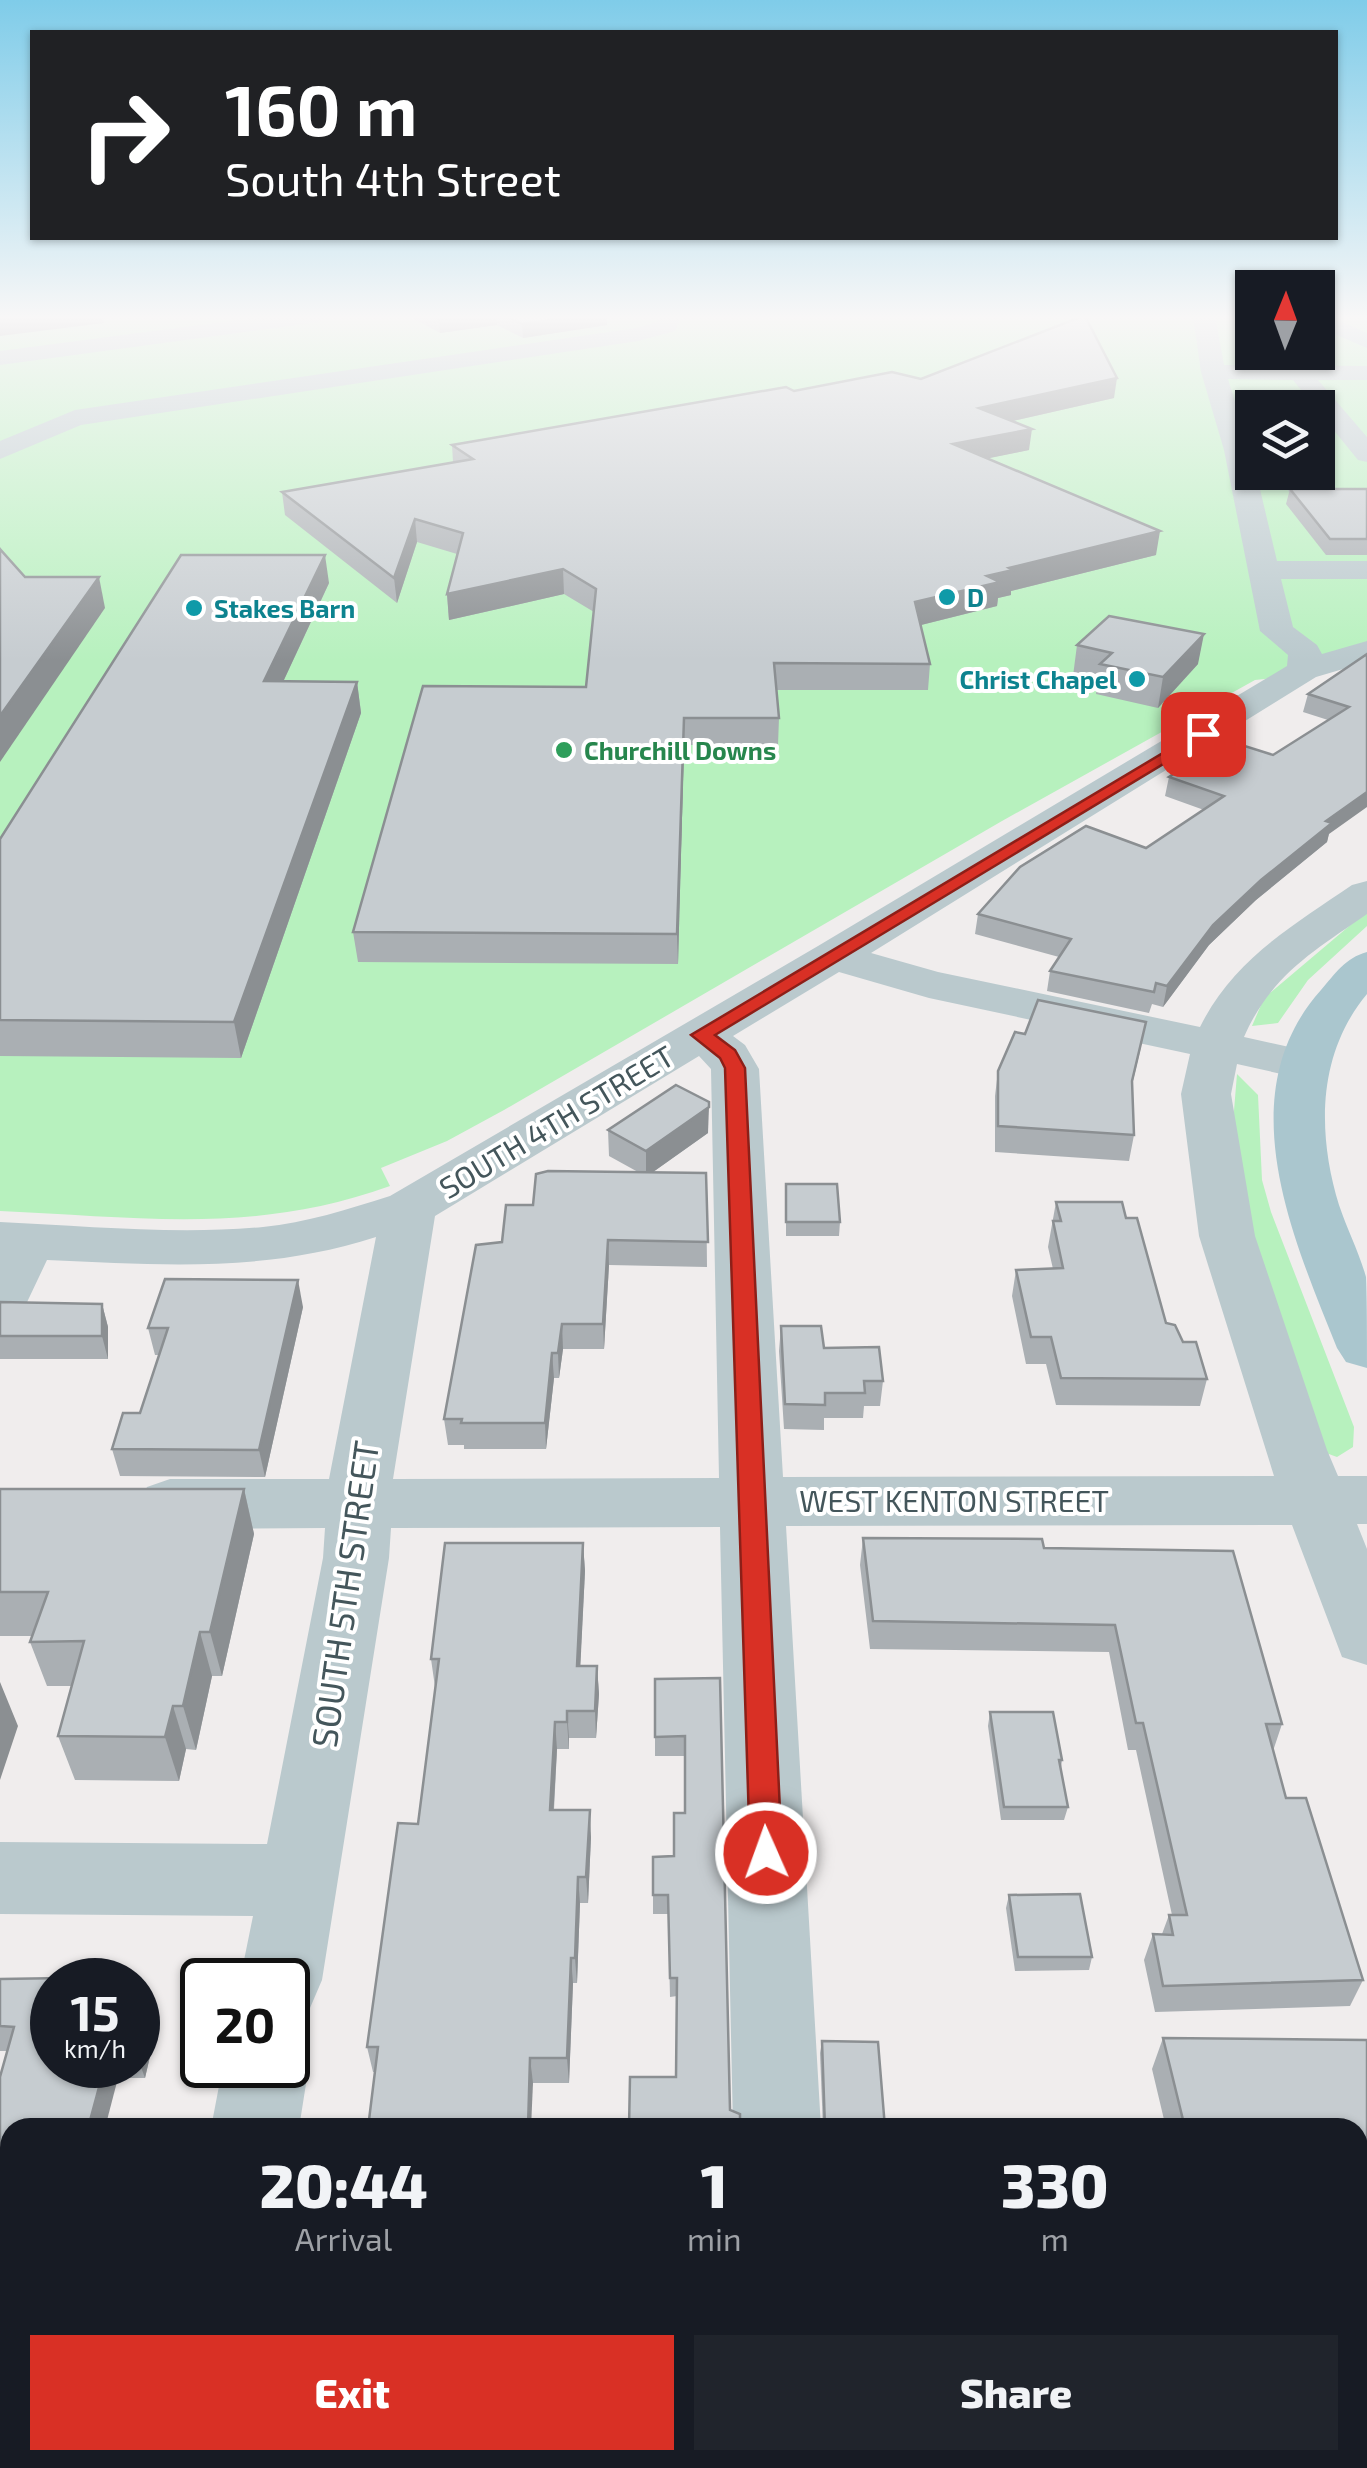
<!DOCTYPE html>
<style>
:root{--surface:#171b24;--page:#20242c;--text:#f1f3f6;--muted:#9ea1a6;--accent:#d93025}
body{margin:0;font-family:"Exo 2",sans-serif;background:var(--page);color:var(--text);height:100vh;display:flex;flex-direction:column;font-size:38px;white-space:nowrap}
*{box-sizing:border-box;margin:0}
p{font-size:32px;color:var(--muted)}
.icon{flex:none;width:55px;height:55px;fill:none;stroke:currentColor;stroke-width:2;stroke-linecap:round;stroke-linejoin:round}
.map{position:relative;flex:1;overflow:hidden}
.panel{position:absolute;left:0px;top:2118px;width:1368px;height:352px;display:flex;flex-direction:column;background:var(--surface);border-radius:30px 30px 0 0;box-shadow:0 2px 8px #0004}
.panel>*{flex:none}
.top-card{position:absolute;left:30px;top:30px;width:1308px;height:210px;border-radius:0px;box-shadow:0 2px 8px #0004;background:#202124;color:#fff;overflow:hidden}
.needle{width:65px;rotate:1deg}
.tools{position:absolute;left:1235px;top:270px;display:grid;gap:20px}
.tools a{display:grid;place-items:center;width:100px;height:100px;border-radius:0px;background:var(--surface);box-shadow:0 2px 8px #0004;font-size:50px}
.speed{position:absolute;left:30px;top:1958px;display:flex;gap:20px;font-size:50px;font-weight:700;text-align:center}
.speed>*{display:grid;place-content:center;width:130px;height:130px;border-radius:50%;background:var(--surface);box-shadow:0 2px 8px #0004;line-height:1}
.speed small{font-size:25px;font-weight:400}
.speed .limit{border:5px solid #111;border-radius:15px;background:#fff;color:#111}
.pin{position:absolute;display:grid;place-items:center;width:85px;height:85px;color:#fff;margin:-42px;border-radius:20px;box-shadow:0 5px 15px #0006}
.me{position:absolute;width:110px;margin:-55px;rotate:358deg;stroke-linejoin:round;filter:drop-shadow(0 0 8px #0008)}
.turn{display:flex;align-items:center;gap:35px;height:210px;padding:0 30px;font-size:45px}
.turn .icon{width:130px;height:130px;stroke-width:2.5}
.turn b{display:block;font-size:70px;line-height:85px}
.eta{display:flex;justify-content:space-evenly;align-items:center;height:170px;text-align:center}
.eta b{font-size:60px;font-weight:800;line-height:70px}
.button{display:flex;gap:20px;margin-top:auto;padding:20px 30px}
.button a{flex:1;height:115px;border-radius:0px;background:var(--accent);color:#fff;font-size:40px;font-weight:800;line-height:115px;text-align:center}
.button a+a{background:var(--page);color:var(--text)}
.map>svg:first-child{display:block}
.green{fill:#b7f1be;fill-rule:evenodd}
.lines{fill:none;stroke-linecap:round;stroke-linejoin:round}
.minor{fill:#bac9cd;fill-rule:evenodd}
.major{fill:#aac6ce;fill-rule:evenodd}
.wall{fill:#aaafb3}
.shaded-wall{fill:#8b8f92}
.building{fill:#c6ccd0;stroke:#8b8f92;stroke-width:2.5}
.route{fill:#d93025;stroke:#8d1f18;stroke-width:2.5}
.culture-dot{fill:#0f9aa8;stroke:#fff;stroke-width:4}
.leisure-dot{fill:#2e9e5b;stroke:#fff;stroke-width:4}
.labels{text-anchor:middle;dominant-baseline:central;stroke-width:8;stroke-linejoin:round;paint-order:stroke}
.far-culture-label{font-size:25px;font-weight:bold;fill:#0d838f;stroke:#fff;text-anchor:start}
.far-leisure-label{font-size:25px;font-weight:bold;fill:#27864d;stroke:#fff;text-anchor:start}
.street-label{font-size:30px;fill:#44565b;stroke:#fff}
.near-street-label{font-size:35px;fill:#44565b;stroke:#fff}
</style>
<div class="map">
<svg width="1367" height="2468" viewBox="0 0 1367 2468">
<rect width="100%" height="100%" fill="#f0eded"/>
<!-- green -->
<g class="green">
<path d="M 0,316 L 1252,316 L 1252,352 L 1318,352 L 1318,316 L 1367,316 L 1367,647 L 1331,672 L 1255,680 L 1002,821 L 504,1110 L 447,1141 L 381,1168 L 390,1186 C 254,1235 140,1217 0,1211 ZM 1252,408 L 1318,408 L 1318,472 L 1252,472 Z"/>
<polygon points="1367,911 1367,926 1308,980 1278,1023 1252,1026 1264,998"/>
<polygon points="1237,1074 1258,1095 1262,1180 1271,1212 1354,1427 1353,1447 1337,1457 1326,1453 1267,1289 1231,1147"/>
</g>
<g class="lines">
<!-- minor -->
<g class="minor">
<polygon points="269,316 329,316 318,322 0,365 0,351"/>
<polygon points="659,316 681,316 675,331 638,341 81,425 0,459 0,441 75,410 636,328 657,322"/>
<path d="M 1193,316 L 1215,316 L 1224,365 L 1367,366 L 1367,380 L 1318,380 L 1367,437 L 1367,462 L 1358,460 L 1293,380 L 1228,379 L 1250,450 L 1252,472 L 1307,473 L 1316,491 L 1302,499 L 1292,497 L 1286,487 L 1259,485 L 1277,561 L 1367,561 L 1367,579 L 1281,579 L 1293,627 L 1317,645 L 1322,654 L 1367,641 L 1367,662 L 1316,677 L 871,953 L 938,972 L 1200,1027 C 1233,960 1292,926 1352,885 L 1367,881 L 1367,914 C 1314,951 1271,975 1244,1037 L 1321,1054 L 1328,1064 L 1321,1074 L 1304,1079 L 1237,1064 L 1231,1094 L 1255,1236 L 1327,1450 L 1338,1476 L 1367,1476 L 1367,1524 L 1357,1524 L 1367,1549 L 1367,1665 L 1342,1657 L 1292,1525 L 786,1526 L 821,2128 L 733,2128 L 720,1527 L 391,1528 L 389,1558 L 322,1980 L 310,2008 L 288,2017 L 288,1980 L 240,1980 L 253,1916 L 0,1914 L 0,1842 L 267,1844 L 323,1558 L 325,1528 L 170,1529 L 147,1521 L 138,1504 L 147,1487 L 170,1479 L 329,1479 L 376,1237 C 264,1273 163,1265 47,1260 L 20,1317 L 0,1322 L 0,1222 C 87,1226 176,1235 263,1227 C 306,1223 348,1209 390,1196 L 818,946 L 1287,666 L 1288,655 L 1260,631 L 1224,450 L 1201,372 ZM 839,972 L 929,998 L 1190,1054 L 1181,1094 L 1199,1236 L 1274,1476 L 783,1477 L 759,1069 L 745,1045 L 733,1036 ZM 699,1056 L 711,1069 L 719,1478 L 393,1479 L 435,1216 Z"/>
<polygon points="288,2031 296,2035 309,2065 299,2128 211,2128 223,2065 288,2065"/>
<polygon points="0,2396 10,2397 10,2460 54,2460 51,2468 0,2468"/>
<polygon points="146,2460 246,2460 245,2468 145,2468"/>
<rect x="740" y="2460" width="100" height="8"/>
</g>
<!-- major -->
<g class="major">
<polygon points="1318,316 1329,316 1367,333 1367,348 1318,327"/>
<path d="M 1367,952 L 1367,994 C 1317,1054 1317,1133 1339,1205 C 1347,1229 1359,1252 1366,1277 C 1367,1303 1367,1341 1367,1368 L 1346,1362 L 1337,1348 C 1293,1238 1228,1094 1321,990 C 1335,974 1345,958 1367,952 Z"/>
</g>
</g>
<!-- wall -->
<g class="wall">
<polygon points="409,316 607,316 607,325 523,338 497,325 440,333"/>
<polygon points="921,379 1114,398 1013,421 1029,450 988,458 1156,555 1011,591 1011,595 998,598 997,606 921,625 930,664 928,690 776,690 779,718 778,745 684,745 678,964 358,962 353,932 586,687 594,612 564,594 449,620 447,594 457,554 417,542 397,603 285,515 282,492 453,462 452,445 794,391"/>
<polygon points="1290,489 1367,489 1367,555 1326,555 1286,504"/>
<polygon points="329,583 283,682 357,682 361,713 241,1058 0,1056 0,839"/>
<polygon points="1077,645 1198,664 1158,708 1096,694 1098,681 1073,676"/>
<polygon points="1367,654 1327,842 1256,900 1209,945 1163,1007 1152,1004 1149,1013 1047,991 1050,971 1059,957 975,934 978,914 1146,848 1204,810 1165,796 1169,777 1273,755 1328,720 1303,712 1308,694"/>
<polygon points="1141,1047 1132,1085 1134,1135 1129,1161 995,1152 995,1096 998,1071"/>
<polygon points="608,1130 708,1133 653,1172 706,1173 707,1267 609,1265 604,1349 563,1349 559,1378 554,1378 546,1449 464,1449 464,1445 448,1445 444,1419 533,1205 638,1172 609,1156"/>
<polygon points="786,1184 840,1222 839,1236 786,1236"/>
<polygon points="1056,1202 1126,1218 1166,1323 1183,1342 1207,1379 1200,1406 1056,1405 1046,1364 1026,1364 1012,1296 1016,1270 1053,1269 1048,1247"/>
<polygon points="0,1302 102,1304 108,1327 108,1359 0,1359"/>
<polygon points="303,1307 265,1477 120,1476 112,1449 140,1413 159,1355 155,1355 148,1328"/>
<polygon points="781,1326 824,1348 883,1381 880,1406 864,1406 863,1418 824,1418 824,1430 784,1429 779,1351"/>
<polygon points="0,1489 244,1489 254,1534 222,1676 212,1676 196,1750 186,1749 179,1781 75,1780 58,1736 72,1686 47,1686 30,1642 32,1636 0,1636"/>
<polygon points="863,1538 1044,1548 1282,1724 1273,1751 1286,1798 1363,1980 1350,2006 1155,2012 1144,1960 1153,1934 1162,1934 1169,1915 1172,1915 1136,1750 1128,1750 1109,1652 870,1649 860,1565"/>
<polygon points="583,1543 585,1571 580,1666 597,1666 599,1694 596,1738 569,1738 569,1749 557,1749 554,1810 591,1837 588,1903 580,1903 577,1983 573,1983 569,2083 533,2083 373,2072 367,2047 418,1824 435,1687 431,1659"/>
<polygon points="720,1678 730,2110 740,2128 676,2077 677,1996 670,1997 668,1914 653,1914 653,1857 674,1856 685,1813 685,1756 655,1756 655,1679"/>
<polygon points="990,1712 1062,1760 1061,1768 1068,1807 1064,1820 1001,1820 988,1726"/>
<polygon points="1009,1895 1092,1957 1089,1970 1015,1971 1006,1908"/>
<polygon points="128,1977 129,1980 52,1980 52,2065 138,2065 138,2005 146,2005 156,2030 145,2078 118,2078 10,2128 10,2213 0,2213 0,2077 7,2051 0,2051 0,1979"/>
<polygon points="1163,2038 1367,2040 1367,2468 1224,2468 1222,2460 1358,2460 1358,2128 1166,2128 1152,2069"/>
<polygon points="822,2041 885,2128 823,2128 820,2053"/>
<rect x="0" y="2259" width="10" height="123"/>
<polygon points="857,2460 941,2460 942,2468 857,2468"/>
</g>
<!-- shaded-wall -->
<g class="shaded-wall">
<polygon points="0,316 103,316 104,323 0,336"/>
<polygon points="463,316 497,316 497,325 440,333 439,319"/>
<polygon points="579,316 607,316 607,325 523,338 522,324"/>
<polygon points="1117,378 1114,398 977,429 979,408"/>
<polygon points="1032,429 1029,450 951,466 953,444"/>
<polygon points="415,519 417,542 397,603 394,578"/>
<polygon points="1160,531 1156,555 1011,591 1011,595 998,598 997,606 913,627 915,602 1009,568"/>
<polygon points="325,555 329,583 269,712 264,681"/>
<polygon points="563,569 564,594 449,620 447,594"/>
<polygon points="99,577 105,608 0,762 0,716"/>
<polygon points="1204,634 1198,664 1158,708 1163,677"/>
<polygon points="357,682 361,713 241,1058 234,1022"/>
<polygon points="684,718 684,745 678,964 677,934"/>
<polygon points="1367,792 1367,807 1329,834 1327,842 1256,900 1209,945 1163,1007 1167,986 1213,925 1326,821"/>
<polygon points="709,1107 708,1133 646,1177 646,1151"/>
<polygon points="608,1240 609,1265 604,1349 603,1324"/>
<polygon points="298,1280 303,1307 265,1477 259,1450"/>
<polygon points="102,1304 108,1327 108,1359 102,1336"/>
<polygon points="562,1324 563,1349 559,1378 558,1353"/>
<polygon points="552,1353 554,1378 546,1449 545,1423"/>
<polygon points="244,1489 254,1534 222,1676 210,1632"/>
<polygon points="583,1543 585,1571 579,1694 577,1666"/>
<polygon points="200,1632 212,1676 196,1750 183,1706"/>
<polygon points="597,1666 599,1694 596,1738 595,1711"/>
<polygon points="0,1682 18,1726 0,1780"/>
<polygon points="173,1706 186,1749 179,1781 165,1737"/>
<polygon points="567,1711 569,1738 569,1749 567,1722"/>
<polygon points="555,1722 557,1749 552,1837 550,1810"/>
<polygon points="590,1810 591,1837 588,1903 586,1877"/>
<polygon points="578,1877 580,1903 577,1983 575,1958"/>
<polygon points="571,1958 573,1983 569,2083 567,2058"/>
<polygon points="146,2005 156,2030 145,2078 138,2059 138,2044"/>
<polygon points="530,2058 533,2083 531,2128 528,2128"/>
<polygon points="105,2065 112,2065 118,2078 105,2128 88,2128"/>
</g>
<!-- building -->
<g class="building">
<polygon points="432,316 463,316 439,319"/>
<polygon points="506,316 579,316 522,324"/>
<polygon points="1083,316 1085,316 1117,378 979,408 1032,429 953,444 1160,531 1009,568 1013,570 987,576 1000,582 915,602 930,664 774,663 779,718 684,718 677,934 353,932 423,686 586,687 596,589 563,569 447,594 463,533 415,519 394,578 282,492 473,459 452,445 786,387 794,391 892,372 921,379"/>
<polygon points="1290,489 1367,489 1367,539 1330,539"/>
<polygon points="0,549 25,577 99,577 0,716"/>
<polygon points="181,555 325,555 264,681 357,682 234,1022 0,1020 0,839"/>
<polygon points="1109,616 1204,634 1163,677 1100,664 1112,653 1077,645"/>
<polygon points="1367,654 1367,792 1326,821 1332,823 1261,880 1213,925 1167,986 1156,983 1154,992 1050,971 1071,939 978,914 1020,867 1086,826 1146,848 1224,796 1169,777 1226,740 1273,755 1349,707 1308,694"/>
<polygon points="1038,1000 1146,1022 1132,1081 1134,1135 998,1126 998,1071 1015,1032 1025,1034"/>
<polygon points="676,1085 709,1102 709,1107 646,1151 608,1130"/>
<polygon points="548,1171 706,1173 708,1242 608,1240 603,1324 562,1324 558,1353 552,1353 545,1423 461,1423 462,1419 444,1419 476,1245 502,1242 506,1205 533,1205 536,1174"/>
<polygon points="786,1184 837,1184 840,1222 786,1222"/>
<polygon points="1056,1202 1122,1202 1126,1218 1137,1218 1166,1323 1175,1325 1183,1342 1196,1342 1207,1379 1061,1378 1051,1337 1031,1337 1016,1270 1063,1268 1053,1221 1061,1221"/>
<polygon points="165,1279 298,1280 259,1450 112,1449 123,1413 140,1413 168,1328 148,1328"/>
<polygon points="0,1302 102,1304 102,1336 0,1336"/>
<polygon points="781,1326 821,1326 824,1348 879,1347 883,1381 864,1381 865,1393 825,1393 825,1405 785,1404"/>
<polygon points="0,1489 244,1489 210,1632 200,1632 183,1706 173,1706 165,1737 58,1736 84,1641 30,1642 48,1592 0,1592"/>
<polygon points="863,1538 1042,1539 1044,1548 1233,1551 1282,1724 1266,1724 1286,1798 1306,1798 1363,1980 1163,1986 1153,1934 1173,1935 1169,1915 1187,1915 1143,1723 1136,1723 1115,1625 873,1621"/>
<polygon points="445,1543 583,1543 577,1666 597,1666 595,1711 567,1711 567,1722 555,1722 550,1810 590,1810 586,1877 578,1877 575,1958 571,1958 567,2058 530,2058 528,2128 368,2128 378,2047 367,2047 398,1823 418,1824 439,1659 431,1659"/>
<polygon points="720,1678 730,2110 740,2114 740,2128 629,2128 630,2077 676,2077 677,1978 670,1978 668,1895 653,1895 653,1857 674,1856 674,1813 685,1813 685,1736 655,1737 655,1679"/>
<polygon points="990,1712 1053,1712 1062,1760 1059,1760 1068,1807 1004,1807"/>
<polygon points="1080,1894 1092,1957 1018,1957 1009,1895"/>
<polygon points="128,1977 127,1980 52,1980 52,2065 105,2065 88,2128 10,2128 10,2190 0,2190 0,2077 14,2027 0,2026 0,1979"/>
<polygon points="138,2005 146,2005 138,2044"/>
<polygon points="1163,2038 1367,2040 1367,2468 1244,2468 1243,2460 1358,2460 1358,2128 1185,2128"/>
<polygon points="822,2041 878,2042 885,2128 825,2128"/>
<rect x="0" y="2259" width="10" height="101"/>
<polygon points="349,2460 585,2460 585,2468 348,2468"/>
<polygon points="654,2460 740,2460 743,2461 743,2468 654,2468"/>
<polygon points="862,2460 941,2460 942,2468 862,2468"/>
</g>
<!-- sky -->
<linearGradient id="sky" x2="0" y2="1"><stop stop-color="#7fcce9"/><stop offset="0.48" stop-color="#f8f7f7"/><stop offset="1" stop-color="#f8f7f7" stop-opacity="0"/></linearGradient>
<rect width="1367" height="661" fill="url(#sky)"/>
<!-- route -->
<polygon class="route" points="1203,729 1210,734 1208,737 715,1035 735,1050 745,1068 782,1853 777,1863 766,1867 755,1863 750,1853 725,1068 720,1058 691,1035"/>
<!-- markers -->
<g class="culture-dot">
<circle cx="947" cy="597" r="10"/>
<circle cx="194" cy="608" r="10"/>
<circle cx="1137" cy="679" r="10"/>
</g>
<circle class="leisure-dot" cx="564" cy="750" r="10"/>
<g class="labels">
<!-- far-culture labels -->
<g class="far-culture-label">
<text x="967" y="597">D</text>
<text x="214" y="608">Stakes Barn</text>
<text x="1117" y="679" text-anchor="end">Christ Chapel</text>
</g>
<!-- far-leisure labels -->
<g class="far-leisure-label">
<text x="584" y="750">Churchill Downs</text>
</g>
<!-- street labels -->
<g class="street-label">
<text transform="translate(556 1121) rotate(-31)">SOUTH 4TH STREET</text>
<text x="954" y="1500">WEST KENTON STREET</text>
</g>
<!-- near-street labels -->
<g class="near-street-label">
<text transform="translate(344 1594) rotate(-82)">SOUTH 5TH STREET</text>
</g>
</g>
</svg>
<div class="tools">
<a><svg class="needle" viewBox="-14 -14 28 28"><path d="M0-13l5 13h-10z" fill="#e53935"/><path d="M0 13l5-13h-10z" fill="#9ea1a6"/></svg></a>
<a><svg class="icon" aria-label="layers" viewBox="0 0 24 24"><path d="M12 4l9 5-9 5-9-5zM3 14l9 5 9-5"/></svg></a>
</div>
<div class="speed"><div>15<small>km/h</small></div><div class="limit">20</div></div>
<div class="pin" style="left:1203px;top:734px;background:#d93025"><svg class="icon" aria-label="arrive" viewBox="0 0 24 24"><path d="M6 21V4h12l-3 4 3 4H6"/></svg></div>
<svg class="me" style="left:766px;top:1853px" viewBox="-20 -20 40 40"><circle r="17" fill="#d93025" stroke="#fff" stroke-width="3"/><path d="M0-11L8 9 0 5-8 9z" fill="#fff"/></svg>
<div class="top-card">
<div class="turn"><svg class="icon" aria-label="right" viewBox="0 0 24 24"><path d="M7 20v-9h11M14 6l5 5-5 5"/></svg><div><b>160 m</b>South 4th Street</div></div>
</div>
<section class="panel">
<div class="eta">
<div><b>20:44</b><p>Arrival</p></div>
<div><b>1</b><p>min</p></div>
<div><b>330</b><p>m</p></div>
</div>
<div class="button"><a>Exit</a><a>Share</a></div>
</section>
</div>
